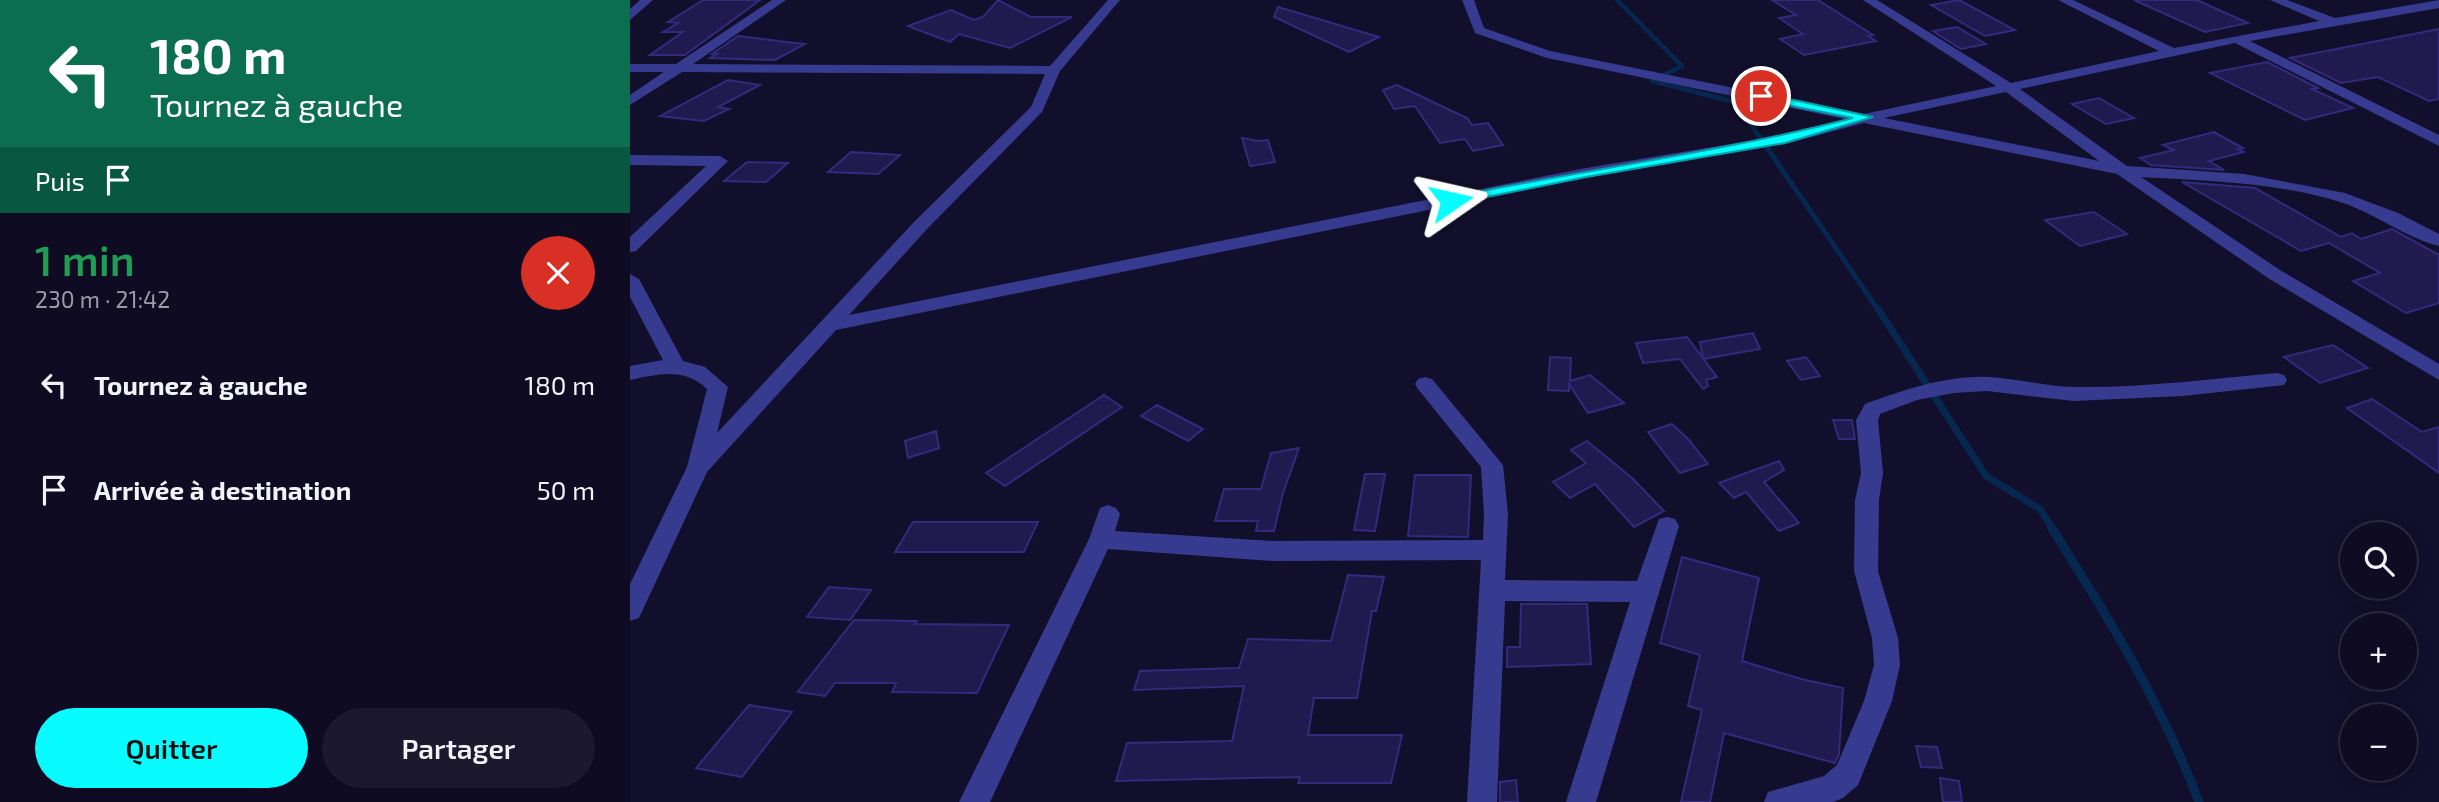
<!DOCTYPE html>
<html lang="fr">
<meta charset="utf-8">
<style>
:root{--surface:#0e0b22;--page:#1c192f;--text:#f1f3f6;--muted:#9b9ba5;--line:#2e2b40;--accent:#07fcff}
body{margin:0;font-family:"Exo 2",sans-serif;background:var(--page);color:var(--text);height:100vh;display:flex;flex-direction:column;font-size:26px;white-space:nowrap}
*{box-sizing:border-box;margin:0}
p{font-size:23px;color:var(--muted)}
.icon{flex:none;width:38px;height:38px;fill:none;stroke:currentColor;stroke-width:2;stroke-linecap:round;stroke-linejoin:round}
.map{position:relative;flex:1;overflow:hidden}
.drawer{display:flex;flex-direction:column;background:var(--surface);width:630px}
.drawer>*{flex:none}
.hud{background:#0b6e4f;color:#fff;overflow:hidden}
.buttons{position:absolute;left:1710px;top:522px;display:grid;gap:14px}
.buttons a{display:grid;place-items:center;width:77px;height:77px;border-radius:50%;background:var(--surface);box-shadow:0 4px 18px #0003,0 0 0 2px var(--line);font-size:35px}
.pin{position:absolute;display:grid;place-items:center;width:60px;height:60px;color:#fff;margin:-30px;border:4px solid #fff;border-radius:50%;box-shadow:0 2px 7px #0007}
.me{position:absolute;width:77px;margin:-38px;rotate:79deg;stroke-linejoin:round;filter:drop-shadow(0 0 5px #0008)}
.turn{display:flex;align-items:center;gap:24px;height:147px;padding:0 35px;font-size:32px}
.turn .icon{width:91px;height:91px;stroke-width:2.5}
.turn b{display:block;font-size:49px;line-height:60px}
.then{display:flex;align-items:center;height:66px;padding:0 35px;background:#0003;gap:14px;font-size:26px}
.round{display:grid;place-items:center;flex:none;width:74px;height:74px;border-radius:37px;background:var(--page)}
.head{display:flex;align-items:center;justify-content:space-between;height:119px;padding:0 35px}
h1{font-size:42px;font-weight:600;line-height:52px;color:#1e9e55}
.button{display:flex;gap:14px;margin-top:auto;padding:14px 35px}
.button a{flex:1;height:80px;border-radius:42px;background:var(--accent);color:#111;font-size:28px;font-weight:600;line-height:80px;text-align:center}
.button a+a{background:var(--page);color:var(--text)}
ul{padding:0;list-style:none}
li{display:flex;align-items:center;gap:21px;height:105px;padding:0 35px}
li div{flex:1}
li b{display:block;font-size:26px}
li em{font-style:normal}
main{display:flex;flex:1;min-height:0}
.map>svg:first-child{display:block}
.lines{fill:none;stroke-linecap:round;stroke-linejoin:round}
.stream-far3{stroke:#06274f;stroke-width:4.5}
.stream-far2{stroke:#06274f;stroke-width:5}
.stream-far1{stroke:#06274f;stroke-width:7}
.stream{stroke:#06274f;stroke-width:9}
.building{fill:#201a4f;stroke:#332a7d;stroke-width:2}
.street{fill:#363b8f;fill-rule:evenodd}
.route{fill:#07fcff;stroke:#05a4a6;stroke-width:2}
</style>
<main>
<section class="drawer">
<div class="hud">
<div class="turn"><svg class="icon" aria-label="left" viewBox="0 0 24 24"><path d="M17 20v-9H6M10 6l-5 5 5 5"/></svg><div><b>180 m</b>Tournez à gauche</div></div>
<div class="then">Puis<svg class="icon" aria-label="arrive" viewBox="0 0 24 24"><path d="M6 21V4h12l-3 4 3 4H6"/></svg></div>
</div>
<div class="head"><div><h1>1 min</h1><p>230 m · 21:42</p></div><a class="round" style="background:#d93025;color:#fff"><svg class="icon" aria-label="close" viewBox="0 0 24 24"><path d="M6 6l12 12M18 6L6 18"/></svg></a></div>
<ul>
<li><svg class="icon" aria-label="left" viewBox="0 0 24 24"><path d="M17 20v-9H6M10 6l-5 5 5 5"/></svg><div><b>Tournez à gauche</b></div><em>180 m</em></li>
<li><svg class="icon" aria-label="arrive" viewBox="0 0 24 24"><path d="M6 21V4h12l-3 4 3 4H6"/></svg><div><b>Arrivée à destination</b></div><em>50 m</em></li>
</ul>
<div class="button"><a>Quitter</a><a>Partager</a></div>
</section>
<div class="map">
<svg width="1809" height="802" viewBox="0 0 1809 802">
<rect width="100%" height="100%" fill="#120f2d"/>
<g class="lines">
<!-- stream-far3 -->
<polyline class="stream-far3" points="987,0 1052,66 1022,81 1105,102 1130,138"/>
<!-- stream-far2 -->
<polyline class="stream-far2" points="1129,136 1249,311"/>
<!-- stream-far1 -->
<polyline class="stream-far1" points="1248,309 1356,476 1410,509 1422,528"/>
<!-- stream -->
<path class="stream" d="M 1421,527 C 1477,615 1532,704 1569,802"/>
</g>
<!-- building -->
<g class="building">
<polygon points="73,0 130,0 55,55 20,55 53,32 33,32 48,23 38,22"/>
<polygon points="368,0 401,17 442,17 380,48 329,34 320,42 278,26 321,10 344,20 353,17"/>
<polygon points="1142,0 1188,0 1243,35 1238,36 1246,41 1174,55 1150,39 1173,34 1149,18 1166,15"/>
<polygon points="1329,0 1385,30 1355,36 1301,5"/>
<polygon points="1504,0 1567,0 1618,23 1575,32"/>
<polygon points="648,7 749,37 719,52 644,17"/>
<polygon points="1327,27 1356,44 1331,49 1303,31"/>
<polygon points="1809,29 1809,99 1799,101 1748,77 1711,83 1660,58"/>
<polygon points="108,36 156,42 175,44 145,60 80,58 87,54 82,54"/>
<polygon points="1637,62 1688,88 1682,89 1723,108 1675,120 1580,73"/>
<polygon points="98,80 130,85 88,107 99,109 74,121 30,116"/>
<polygon points="767,85 837,118 842,125 858,123 873,145 843,151 835,139 810,143 785,106 764,109 753,90"/>
<polygon points="1469,98 1504,118 1476,124 1442,104"/>
<polygon points="1584,132 1613,148 1608,149 1614,152 1579,161 1594,170 1521,165 1510,158 1544,150 1533,145"/>
<polygon points="612,138 628,141 638,140 645,162 620,166"/>
<polygon points="221,152 270,155 248,174 198,172"/>
<polygon points="117,162 158,163 136,182 94,181"/>
<polygon points="1552,182 1625,188 1711,237 1722,233 1731,239 1762,229 1809,255 1809,303 1776,313 1723,281 1750,273 1699,243 1671,251"/>
<polygon points="1464,212 1497,234 1450,246 1415,220"/>
<polygon points="1123,333 1130,349 1073,359 1070,342"/>
<polygon points="1057,337 1087,377 1076,380 1078,386 1073,389 1050,359 1013,363 1006,343"/>
<polygon points="1703,345 1738,368 1690,383 1654,357"/>
<polygon points="920,357 941,358 940,381 960,375 994,403 958,413 939,384 939,391 918,390"/>
<polygon points="1176,357 1190,376 1171,380 1157,361"/>
<polygon points="474,395 492,407 375,486 356,473"/>
<polygon points="1742,399 1792,432 1809,427 1809,473 1717,408"/>
<polygon points="527,405 573,429 558,441 511,416"/>
<polygon points="1203,420 1222,420 1225,439 1209,439"/>
<polygon points="1042,424 1058,439 1078,464 1050,473 1018,432"/>
<polygon points="306,431 309,448 278,458 275,441"/>
<polygon points="957,441 1002,478 1034,511 1004,527 965,484 940,498 923,482 956,463 941,450"/>
<polygon points="669,448 653,493 644,531 626,531 628,521 585,521 594,489 631,489 641,453"/>
<polygon points="1149,461 1154,470 1134,482 1169,523 1149,531 1116,492 1104,498 1089,483"/>
<polygon points="735,474 755,474 745,531 724,530"/>
<polygon points="785,475 841,475 838,537 778,536"/>
<polygon points="283,522 408,522 394,552 265,552"/>
<polygon points="1052,557 1129,578 1112,661 1171,679 1213,688 1209,754 1205,763 1094,733 1080,802 1051,802 1072,710 1058,706 1070,655 1030,643"/>
<polygon points="718,575 754,577 746,611 742,611 727,698 684,698 678,735 772,735 761,783 668,783 670,777 486,781 497,743 602,741 614,686 504,690 510,671 609,668 618,639 701,641"/>
<polygon points="199,587 241,590 220,620 177,617"/>
<polygon points="891,604 957,604 961,664 877,667 877,647 890,647"/>
<polygon points="224,620 287,621 285,624 379,625 347,693 262,692 266,683 205,683 195,696 168,692"/>
<polygon points="119,705 162,712 112,777 66,768"/>
<polygon points="1286,746 1307,747 1312,768 1291,767"/>
<polygon points="1310,778 1329,781 1332,802 1313,802"/>
<polygon points="886,780 888,802 870,802 870,782"/>
</g>
<g class="lines">
<!-- street -->
<g class="street">
<polygon points="10,0 23,0 0,20 0,9"/>
<path d="M 142,0 L 156,0 L 63,64 L 420,66 L 478,0 L 490,0 L 430,71 L 412,112 L 297,229 L 219,315 L 956,168 L 1154,135 L 1215,119 L 917,58 L 845,33 L 832,0 L 844,0 L 854,28 L 920,51 L 1234,114 L 1366,86 L 1233,0 L 1247,0 L 1381,83 L 1529,51 L 1428,0 L 1443,0 L 1544,48 L 1689,21 L 1640,0 L 1657,0 L 1705,18 L 1809,0 L 1809,8 L 1620,41 L 1809,135 L 1809,146 L 1605,43 L 1390,89 L 1497,166 L 1614,174 L 1715,193 L 1768,213 L 1809,234 L 1809,246 C 1778,239 1743,212 1710,202 C 1646,182 1577,181 1511,177 L 1650,270 L 1809,364 L 1809,380 L 1638,278 L 1487,174 L 1234,123 L 1155,144 L 956,178 L 206,330 L 77,472 L 9,618 L 0,621 L 0,584 L 57,467 L 77,389 C 54,367 29,374 0,380 L 0,366 L 33,360 L 0,297 L 0,274 L 9,279 L 53,361 L 75,367 L 98,387 L 87,433 L 285,221 L 401,107 L 415,74 L 52,72 L 0,105 L 0,95 L 34,72 L 0,72 L 0,64 L 46,64 ZM 1376,92 L 1469,161 L 1254,118 Z"/>
<polygon points="0,155 90,156 98,161 6,251 0,252 0,237 76,166 0,165"/>
<path d="M 1647,373 L 1654,375 L 1657,380 L 1654,385 L 1553,396 L 1443,401 L 1357,391 L 1324,393 L 1287,400 L 1250,414 L 1248,420 L 1253,473 L 1249,500 L 1248,571 L 1268,638 L 1270,665 L 1262,701 L 1228,785 L 1213,798 L 1203,802 L 1134,802 L 1138,792 L 1194,776 L 1207,765 L 1234,701 L 1244,665 L 1242,638 L 1224,571 L 1225,500 L 1231,473 L 1226,420 L 1235,404 C 1274,390 1316,375 1359,377 C 1388,379 1416,386 1444,387 C 1512,388 1580,379 1647,373 Z"/>
<polygon points="795,377 802,379 873,465 878,514 875,580 1007,581 1029,519 1037,517 1045,519 1049,526 966,802 936,802 1000,602 875,601 867,802 837,802 851,560 643,561 478,549 360,802 329,802 459,539 470,508 478,505 486,508 490,514 485,531 643,541 853,540 854,514 851,467 788,389 785,384 788,379"/>
</g>
</g>
<!-- route -->
<path class="route" d="M 1131,93 L 1243,117 L 1155,143 L 956,177 L 821,204 L 815,201 L 821,197 C 955,170 1091,152 1223,118 L 1127,99 L 1126,96 Z"/>
</svg>
<div class="buttons">
<a><svg class="icon" aria-label="search" viewBox="0 0 24 24"><circle cx="10" cy="10" r="6"/><path d="M15 15l6 6"/></svg></a>
<a>+</a>
<a>−</a>
</div>
<div class="pin" style="left:1131px;top:96px;background:#d93025"><svg class="icon" aria-label="arrive" viewBox="0 0 24 24"><path d="M6 21V4h12l-3 4 3 4H6"/></svg></div>
<svg class="me" style="left:821px;top:201px" viewBox="-20 -20 40 40"><path d="M0-17L14 15 0 8-14 15z" fill="#07fcff" stroke="#fff" stroke-width="4"/></svg>
</div>
</main>
